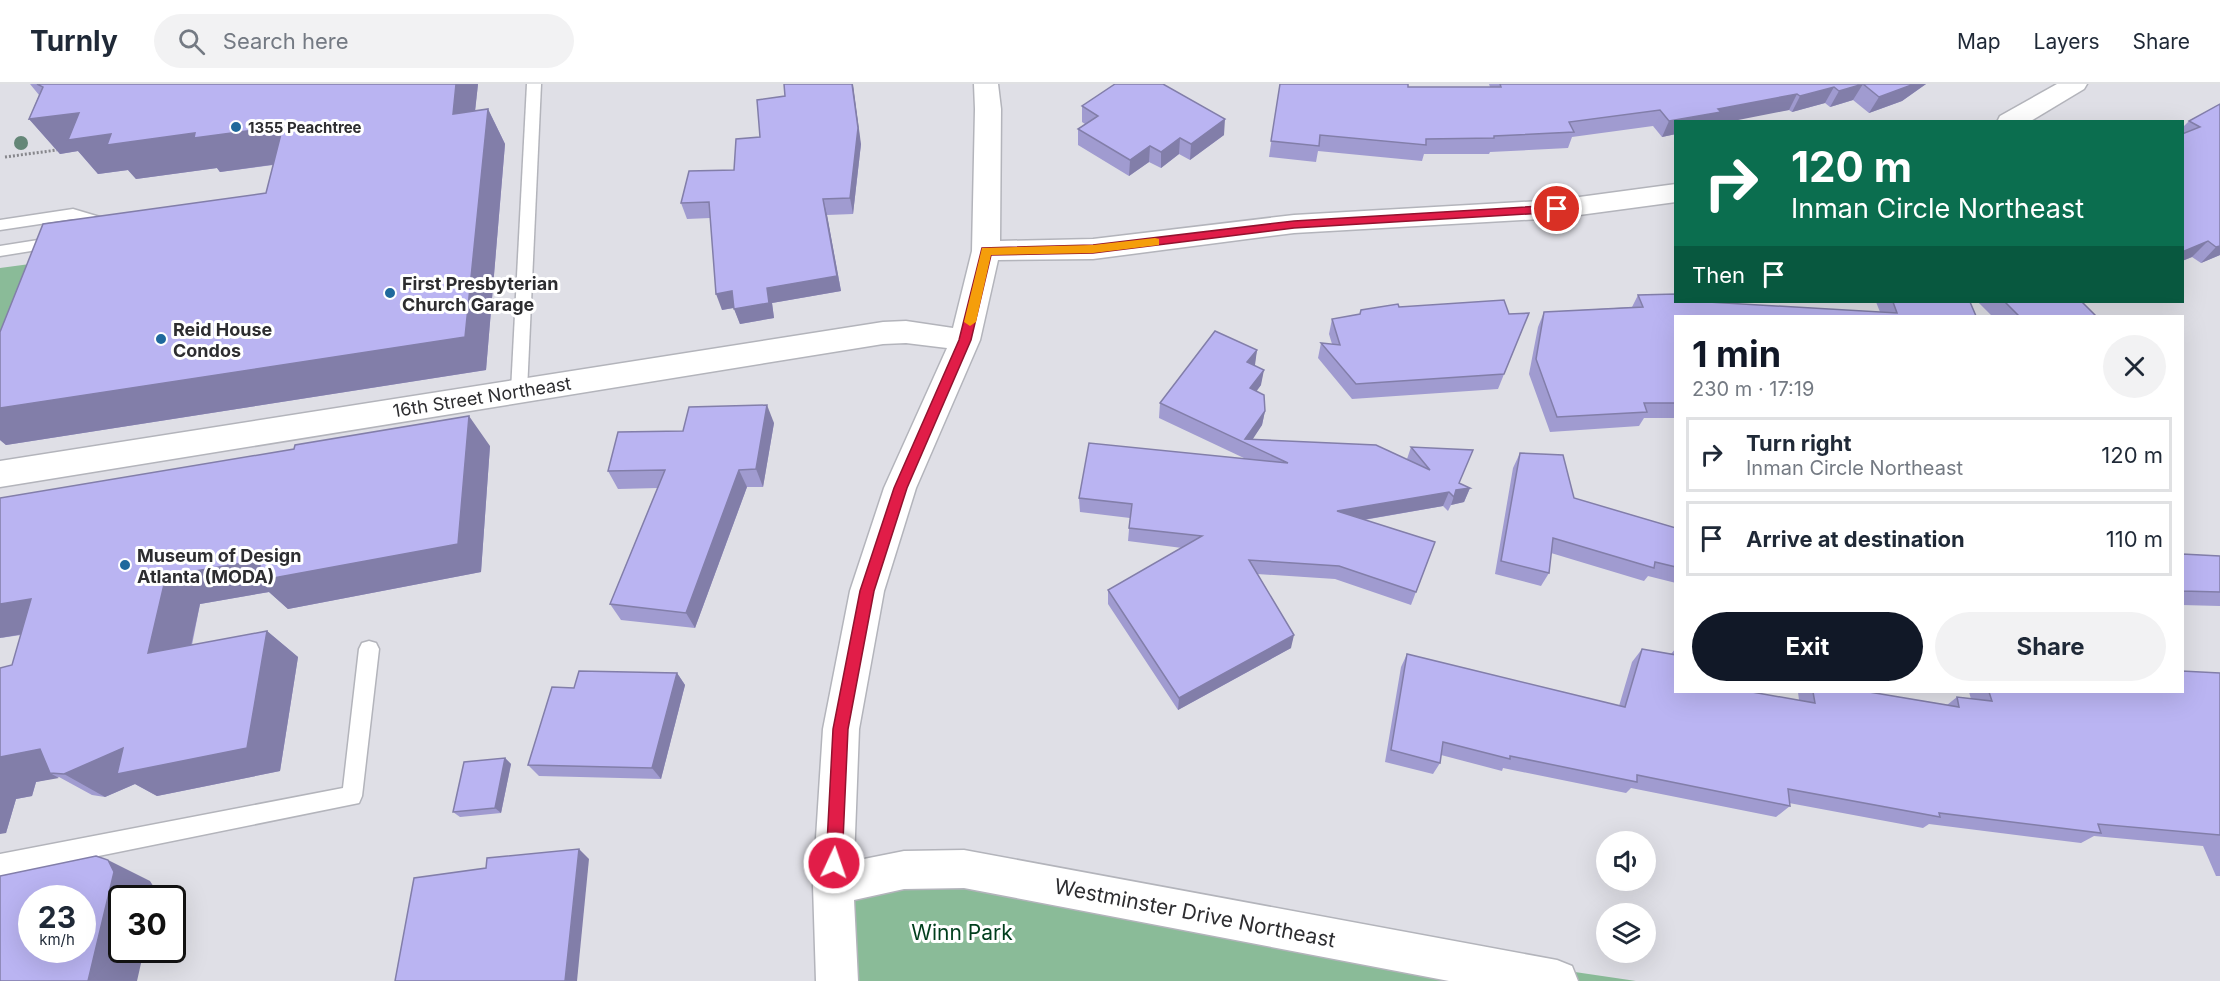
<!DOCTYPE html>
<meta charset="utf-8">
<style>
:root{--surface:#fff;--page:#f2f2f3;--text:#1f2937;--muted:#747a83;--line:#e0e1e3;--accent:#111827}
body{margin:0;font-family:Inter,sans-serif;background:var(--page);color:var(--text);height:100vh;display:flex;flex-direction:column;font-size:22px;white-space:nowrap}
*{box-sizing:border-box;margin:0}
p{font-size:20px;color:var(--muted)}
.icon{flex:none;width:33px;height:33px;fill:none;stroke:currentColor;stroke-width:2;stroke-linecap:round;stroke-linejoin:round}
.map{position:relative;flex:1;overflow:hidden}
.details{position:absolute;left:1674px;top:231px;width:510px;height:378px;display:flex;flex-direction:column;background:var(--surface);border-radius:0px;box-shadow:0 6px 24px #0002}
.details>*{flex:none}
.top-card{position:absolute;left:1674px;top:36px;width:510px;height:183px;border-radius:0px;box-shadow:0 6px 24px #0002;background:#0b6e4f;color:#fff;overflow:hidden}
.fabs{position:absolute;left:1596px;top:747px;display:grid;gap:12px}
.fabs a{display:grid;place-items:center;width:60px;height:60px;border-radius:50%;background:var(--surface);box-shadow:0 6px 24px #0002;font-size:30px}
.speed{position:absolute;left:18px;top:801px;display:flex;gap:12px;font-size:30px;font-weight:700;text-align:center}
.speed>*{display:grid;place-content:center;width:78px;height:78px;border-radius:50%;background:var(--surface);box-shadow:0 6px 24px #0002;line-height:1}
.speed small{font-size:15px;font-weight:400}
.speed .limit{border:3px solid #111;border-radius:9px;background:#fff;color:#111}
.pin{position:absolute;display:grid;place-items:center;width:51px;height:51px;color:#fff;margin:-26px;border:3px solid #fff;border-radius:50%;box-shadow:0 2px 6px #0007}
.me{position:absolute;width:66px;margin:-33px;rotate:3deg;stroke-linejoin:round;filter:drop-shadow(0 0 4px #0008)}
.turn{display:flex;align-items:center;gap:21px;height:126px;padding:0 18px;font-size:27px}
.turn .icon{width:78px;height:78px;stroke-width:2.5}
.turn b{display:block;font-size:42px;line-height:51px}
.then{display:flex;align-items:center;height:57px;padding:0 18px;background:#0003;gap:12px;font-size:22px}
.round{display:grid;place-items:center;flex:none;width:63px;height:63px;border-radius:32px;background:var(--page)}
.headline{display:flex;align-items:center;justify-content:space-between;height:102px;padding:0 18px}
h1{font-size:36px;font-weight:700;line-height:45px;color:var(--accent)}
.button{display:flex;gap:12px;margin-top:auto;padding:12px 18px}
.button a{flex:1;height:69px;border-radius:36px;background:var(--accent);color:#fff;font-size:24px;font-weight:700;line-height:69px;text-align:center}
.button a+a{background:var(--page);color:var(--text)}
ul{padding:0;list-style:none}
li{display:flex;align-items:center;gap:18px;height:75px;margin:0 12px 9px;padding:0 6px;border:3px solid var(--line);border-radius:0px}
li div{flex:1}
li b{display:block;font-size:22px}
li em{font-style:normal}
header{display:flex;align-items:center;gap:36px;box-sizing:border-box;height:84px;padding:0 30px;background:var(--surface);border-bottom:2px solid var(--line)}
header strong{font-size:28px}
nav{display:flex;gap:33px;margin-inline-start:auto;font-size:21px}
.search{width:420px;height:54px;background:var(--page);display:flex;align-items:center;gap:15px;box-sizing:border-box;padding:0 21px;border-radius:33px;color:var(--muted);font-size:22px}
.map>svg:first-child{display:block}
.green{fill:#8abb98}
.lines{fill:none;stroke-linecap:round;stroke-linejoin:round}
.lane-casing{stroke:#b3b4bb;stroke-width:3}
.street-casing{stroke:#b3b4bb;stroke-width:3}
.path{stroke:#87878c;stroke-width:3;stroke-dasharray:2 2;stroke-linecap:butt}
.lane{fill:#fff;fill-rule:evenodd}
.street{fill:#fff;fill-rule:evenodd}
.tree{fill:#648677}
.wall{fill:#a09bd0}
.shaded-wall{fill:#827ea9}
.building{fill:#bab4f2;stroke:#827ea9;stroke-width:1.5;fill-rule:evenodd}
.route{fill:#e11d48;stroke:#92132f;stroke-width:1.5}
.slow{fill:#f59e0b}
.poi-dot{fill:#1f689c;stroke:#fff;stroke-width:2}
.labels{text-anchor:middle;dominant-baseline:central;stroke-width:6;stroke-linejoin:round;paint-order:stroke}
.far-poi-label{font-size:15px;font-weight:bold;fill:#2d2d30;stroke:#fff;text-anchor:start}
.poi-label{font-size:18px;font-weight:bold;fill:#2d2d30;stroke:#fff;text-anchor:start}
.street-label{font-size:18px;fill:#2d2d30;stroke:#fff}
.near-street-label{font-size:21px;fill:#2d2d30;stroke:#fff}
.near-park-label{font-size:21px;fill:#003e1d;stroke:#fff}
</style>
<header>
<strong>Turnly</strong>
<div class="search"><svg class="icon" aria-label="search" viewBox="0 0 24 24"><circle cx="10" cy="10" r="6"/><path d="M15 15l6 6"/></svg>Search here</div>
<nav><a>Map</a><a>Layers</a><a>Share</a></nav>
</header>
<div class="map">
<svg width="2220" height="897" viewBox="0 0 2220 897">
<rect width="100%" height="100%" fill="#dfdfe6"/>
<!-- green -->
<g class="green">
<polygon points="75,174 0,255 0,184"/>
<polygon points="960,798 1636,897 834,897 836,814"/>
</g>
<g class="lines">
<defs>
<g id="lane">
<polygon points="527,0 541,0 527,307 525,311 519,313 513,311 511,307"/>
<polygon points="73,125 110,136 112,140 105,145 73,135 0,146 0,136"/>
<polygon points="57,153 65,158 62,162 0,172 0,162"/>
<polygon points="369,557 376,559 379,565 362,712 359,719 0,792 0,770 343,704 359,565 362,559"/>
</g>
<g id="street">
<polygon points="974,0 998,0 1001,25 1000,157 1093,155 1294,131 1557,116 1676,100 1676,118 1557,134 1294,149 1093,175 998,176 980,256 916,404 884,507 859,645 854,777 904,767 964,766 1557,876 1572,882 1578,897 1449,897 964,804 904,805 854,816 858,897 816,897 813,801 823,645 850,507 884,404 947,264 906,259 883,260 0,403 0,377 883,238 906,237 953,244 972,167 975,25"/>
<polygon points="2057,0 2087,0 2084,5 2029,38 1997,38 2000,32"/>
</g>
</defs>
<!-- lane casing -->
<use href="#lane" class="lane-casing"/>
<!-- street casing -->
<use href="#street" class="street-casing"/>
<!-- path -->
<polyline class="path" points="5,73 57,66"/>
<!-- lane -->
<use href="#lane" class="lane"/>
<!-- street -->
<use href="#street" class="street"/>
</g>
<!-- trees -->
<circle class="tree" cx="21" cy="59" r="7"/>
<!-- wall -->
<g class="wall">
<polygon points="30,0 478,0 475,27 488,25 505,60 486,286 6,361 0,356 0,248 266,109 273,81 220,88 217,84 136,95 128,86 98,90 78,67 60,70 29,35 39,11"/>
<polygon points="1280,0 1408,3 1490,3 1489,0 1926,0 1902,17 1869,29 1853,16 1830,23 1825,19 1792,28 1789,26 1676,38 1676,50 1662,53 1653,42 1572,53 1568,64 1490,68 1489,70 1424,70 1422,77 1318,67 1316,78 1269,73"/>
<polygon points="2220,20 2220,171 2201,179 2192,173 2182,177 2182,44 2189,37"/>
<polygon points="1082,22 1224,51 1190,76 1179,70 1161,84 1149,78 1129,92 1078,61 1078,45 1085,40 1082,38"/>
<polygon points="760,53 861,60 853,130 827,131 841,207 772,219 774,234 740,240 734,224 722,226 710,134 687,135 681,119 734,86"/>
<polygon points="1638,211 1708,218 1880,228 1876,218 1970,218 1976,232 1676,232 1676,334 1644,334 1639,342 1550,348 1529,290 1538,243 1544,228 1632,223"/>
<polygon points="1978,218 2086,218 2083,219 2096,232 1992,232"/>
<polygon points="1399,223 1509,230 1529,229 1498,305 1352,315 1318,274 1321,259 1332,260 1329,250 1332,235"/>
<polygon points="1257,266 1254,282 1261,301 1256,307 1265,327 1262,341 1252,355 1407,375 1411,363 1459,399 1470,404 1464,418 1451,421 1448,427 1443,422 1364,436 1435,458 1411,521 1335,495 1257,490 1291,564 1178,626 1108,520 1108,506 1182,464 1128,457 1130,434 1080,428 1079,414 1246,375 1159,334 1160,319"/>
<polygon points="774,339 763,403 747,403 695,544 621,536 610,520 658,404 618,405 608,387"/>
<polygon points="490,362 481,488 288,525 269,508 200,520 192,561 267,547 298,573 280,687 157,712 135,700 105,713 92,711 59,693 36,698 32,712 16,715 6,749 12,581 21,551 0,554"/>
<polygon points="1520,369 1574,414 1676,444 1676,499 1648,492 1644,497 1551,469 1549,489 1541,502 1495,490 1513,384"/>
<polygon points="2182,470 2220,472 2220,522 2182,521"/>
<polygon points="1676,564 1676,608 1799,616 1798,608 1869,608 1947,621 1957,613 1971,615 1969,608 2182,608 2220,589 2220,792 2216,792 2203,762 2094,752 2081,759 1929,740 1923,744 1789,719 1790,722 1776,733 1631,704 1626,709 1503,684 1502,687 1441,671 1440,679 1433,690 1385,678 1401,583 1407,570 1619,622 1632,578 1642,565 1671,570"/>
<polygon points="677,589 685,601 661,695 539,692 528,681 574,604"/>
<polygon points="505,674 511,680 501,729 460,733 453,728"/>
</g>
<!-- shaded-wall -->
<g class="shaded-wall">
<polygon points="456,0 478,0 471,64 453,30"/>
<polygon points="852,0 853,0 861,60 853,130 850,114"/>
<polygon points="1863,0 1853,16 1830,23 1839,7"/>
<polygon points="1914,0 1926,0 1902,17 1869,29 1879,13"/>
<polygon points="1834,3 1825,19 1792,28 1800,12"/>
<polygon points="1797,10 1789,26 1728,38 1676,38 1676,50 1662,53 1669,37 1718,25"/>
<polygon points="488,25 505,60 486,286 6,361 0,356 0,324"/>
<polygon points="79,29 111,50 195,49 283,42 307,76 220,88 217,84 136,95 128,86 98,90 78,67 60,70 29,35"/>
<polygon points="1225,35 1224,51 1190,76 1191,60"/>
<polygon points="1180,54 1179,70 1161,84 1161,68"/>
<polygon points="1150,62 1149,78 1129,92 1130,76"/>
<polygon points="823,115 827,131 841,207 772,219 774,234 740,240 734,225 767,204"/>
<polygon points="2208,157 2192,173 2182,177 2182,168"/>
<polygon points="2220,162 2220,171 2201,179 2216,163"/>
<polygon points="732,207 738,223 722,226 716,210"/>
<polygon points="1257,266 1255,281 1245,294 1247,278"/>
<polygon points="1264,286 1261,301 1248,319 1250,304"/>
<polygon points="767,321 774,339 763,403 756,385"/>
<polygon points="1265,327 1262,341 1249,361 1245,355"/>
<polygon points="469,332 490,362 481,488 288,525 269,508 200,520 184,594 148,569 166,492"/>
<polygon points="739,386 747,403 695,544 686,529"/>
<polygon points="1470,404 1464,418 1451,421 1456,406"/>
<polygon points="1449,408 1443,422 1333,441 1337,427"/>
<polygon points="31,515 70,542 0,554 0,520"/>
<polygon points="267,547 298,573 280,687 157,712 135,700 105,713 64,690 50,689 59,694 36,698 32,712 16,715 6,749 0,750 0,673"/>
<polygon points="1294,551 1291,564 1178,626 1179,614"/>
<polygon points="677,589 685,601 661,695 652,684"/>
<polygon points="505,674 511,680 501,729 495,724"/>
<polygon points="579,765 589,775 577,897 565,897"/>
<polygon points="108,776 150,797 157,808 155,814 122,814 122,866 144,866 137,897 88,897"/>
</g>
<!-- building -->
<g class="building">
<polygon points="37,0 456,0 453,30 488,25 465,253 0,324 0,248 43,140 266,109 283,42 194,54 195,49 107,61 111,50 68,56 79,29 29,35 43,3"/>
<polygon points="784,0 852,0 858,44 850,114 823,115 837,192 767,204 769,219 734,225 732,207 716,210 709,118 681,119 689,87 734,86 736,55 760,53 757,16 785,12"/>
<polygon points="1115,0 1163,0 1225,35 1191,60 1180,54 1161,68 1150,62 1130,76 1078,45 1098,32 1082,22"/>
<polygon points="1280,0 1408,0 1408,3 1501,3 1500,0 1914,0 1879,13 1863,0 1839,7 1834,3 1800,12 1797,10 1718,25 1721,28 1669,37 1660,26 1569,38 1574,48 1494,52 1494,54 1426,55 1426,61 1320,51 1319,62 1271,57"/>
<polygon points="2220,20 2220,162 2216,163 2208,157 2182,168 2182,50 2200,43 2189,37"/>
<polygon points="1676,210 1676,218 1708,218 1897,229 1893,218 1970,218 1976,232 1676,232 1676,319 1644,319 1647,328 1557,333 1536,275 1544,228 1643,223 1638,211"/>
<polygon points="1504,216 1509,230 1529,229 1504,290 1356,300 1321,259 1340,261 1332,235 1360,230 1361,226 1398,220 1399,223"/>
<polygon points="2005,218 2082,218 2096,232 2019,232"/>
<polygon points="1215,247 1257,266 1247,278 1264,286 1250,304 1264,311 1265,327 1245,355 1376,361 1430,386 1411,363 1473,366 1459,399 1470,404 1456,406 1454,413 1449,408 1337,427 1435,458 1416,508 1339,482 1249,476 1294,551 1179,614 1108,506 1202,452 1129,444 1132,420 1079,414 1089,359 1288,379 1160,319"/>
<polygon points="767,321 756,385 739,386 686,529 610,520 665,386 608,387 618,348 683,347 689,323"/>
<polygon points="469,332 458,460 257,497 261,476 166,492 148,569 267,547 247,664 117,690 123,664 64,690 50,689 40,665 0,673 0,584 12,581 31,515 0,520 0,414 294,365 295,361"/>
<polygon points="1520,369 1563,371 1574,414 1676,444 1676,483 1655,478 1654,484 1553,454 1549,489 1501,477"/>
<polygon points="2182,470 2220,472 2220,508 2182,507"/>
<polygon points="1642,565 1676,571 1676,608 1752,608 1815,619 1813,608 1869,608 1959,623 1957,613 1992,617 1989,608 2182,608 2182,587 2220,589 2220,751 2098,740 2101,749 1939,729 1940,733 1788,705 1790,722 1637,691 1637,698 1510,672 1510,675 1443,658 1440,679 1391,666 1407,570 1625,623"/>
<polygon points="579,587 677,589 652,684 528,681 552,603 574,604"/>
<polygon points="505,674 495,724 453,728 464,678"/>
<polygon points="579,765 565,897 395,897 414,794 486,784 487,774"/>
<path d="M 96,772 L 108,776 L 114,788 L 88,897 L 0,897 L 0,792 ZM 32,814 L 82,814 L 82,866 L 32,866 Z"/>
</g>
<!-- route -->
<polygon class="route" points="1557,121 1561,122 1561,128 1294,144 1093,169 991,171 971,256 907,404 874,507 848,645 842,779 840,785 834,787 828,785 826,779 833,645 860,507 894,404 959,256 982,164 1093,161 1294,137"/>
<!-- slow -->
<polygon class="slow" points="1155,154 1159,155 1159,161 1093,169 991,171 976,238 970,242 964,238 982,164 1093,161"/>
<!-- markers -->
<g class="poi-dot">
<circle cx="236" cy="43" r="6"/>
<circle cx="390" cy="209" r="6"/>
<circle cx="161" cy="255" r="6"/>
<circle cx="125" cy="481" r="6"/>
</g>
<g class="labels">
<!-- far-poi labels -->
<g class="far-poi-label">
<text x="248" y="43">1355 Peachtree</text>
</g>
<!-- poi labels -->
<g class="poi-label">
<text x="402" y="199">First Presbyterian<tspan x="402" dy="21">Church Garage</tspan></text>
<text x="173" y="245">Reid House<tspan x="173" dy="21">Condos</tspan></text>
<text x="137" y="471">Museum of Design<tspan x="137" dy="21">Atlanta (MODA)</tspan></text>
</g>
<!-- street labels -->
<g class="street-label">
<text transform="translate(482 313) rotate(-9)">16th Street Northeast</text>
</g>
<!-- near-street labels -->
<g class="near-street-label">
<text transform="translate(1195 829) rotate(11)">Westminster Drive Northeast</text>
</g>
<!-- near-park labels -->
<g class="near-park-label">
<text x="962" y="848">Winn Park</text>
</g>
</g>
</svg>
<div class="fabs">
<a><svg class="icon" aria-label="sound" viewBox="0 0 24 24"><path d="M4 9h4l5-4v14l-5-4H4zM17 9q2 3 0 6"/></svg></a>
<a><svg class="icon" aria-label="layers" viewBox="0 0 24 24"><path d="M12 4l9 5-9 5-9-5zM3 14l9 5 9-5"/></svg></a>
</div>
<div class="speed"><div>23<small>km/h</small></div><div class="limit">30</div></div>
<div class="pin" style="left:1557px;top:125px;background:#d93025"><svg class="icon" aria-label="arrive" viewBox="0 0 24 24"><path d="M6 21V4h12l-3 4 3 4H6"/></svg></div>
<svg class="me" style="left:834px;top:779px" viewBox="-20 -20 40 40"><circle r="17" fill="#e11d48" stroke="#fff" stroke-width="3"/><path d="M0-11L8 9 0 5-8 9z" fill="#fff"/></svg>
<div class="top-card">
<div class="turn"><svg class="icon" aria-label="right" viewBox="0 0 24 24"><path d="M7 20v-9h11M14 6l5 5-5 5"/></svg><div><b>120 m</b>Inman Circle Northeast</div></div>
<div class="then">Then<svg class="icon" aria-label="arrive" viewBox="0 0 24 24"><path d="M6 21V4h12l-3 4 3 4H6"/></svg></div>
</div>
<section class="details">
<div class="headline"><div><h1>1 min</h1><p>230 m · 17:19</p></div><a class="round"><svg class="icon" aria-label="close" viewBox="0 0 24 24"><path d="M6 6l12 12M18 6L6 18"/></svg></a></div>
<ul>
<li><svg class="icon" aria-label="right" viewBox="0 0 24 24"><path d="M7 20v-9h11M14 6l5 5-5 5"/></svg><div><b>Turn right</b><p>Inman Circle Northeast</p></div><em>120 m</em></li>
<li><svg class="icon" aria-label="arrive" viewBox="0 0 24 24"><path d="M6 21V4h12l-3 4 3 4H6"/></svg><div><b>Arrive at destination</b></div><em>110 m</em></li>
</ul>
<div class="button"><a>Exit</a><a>Share</a></div>
</section>
</div>
